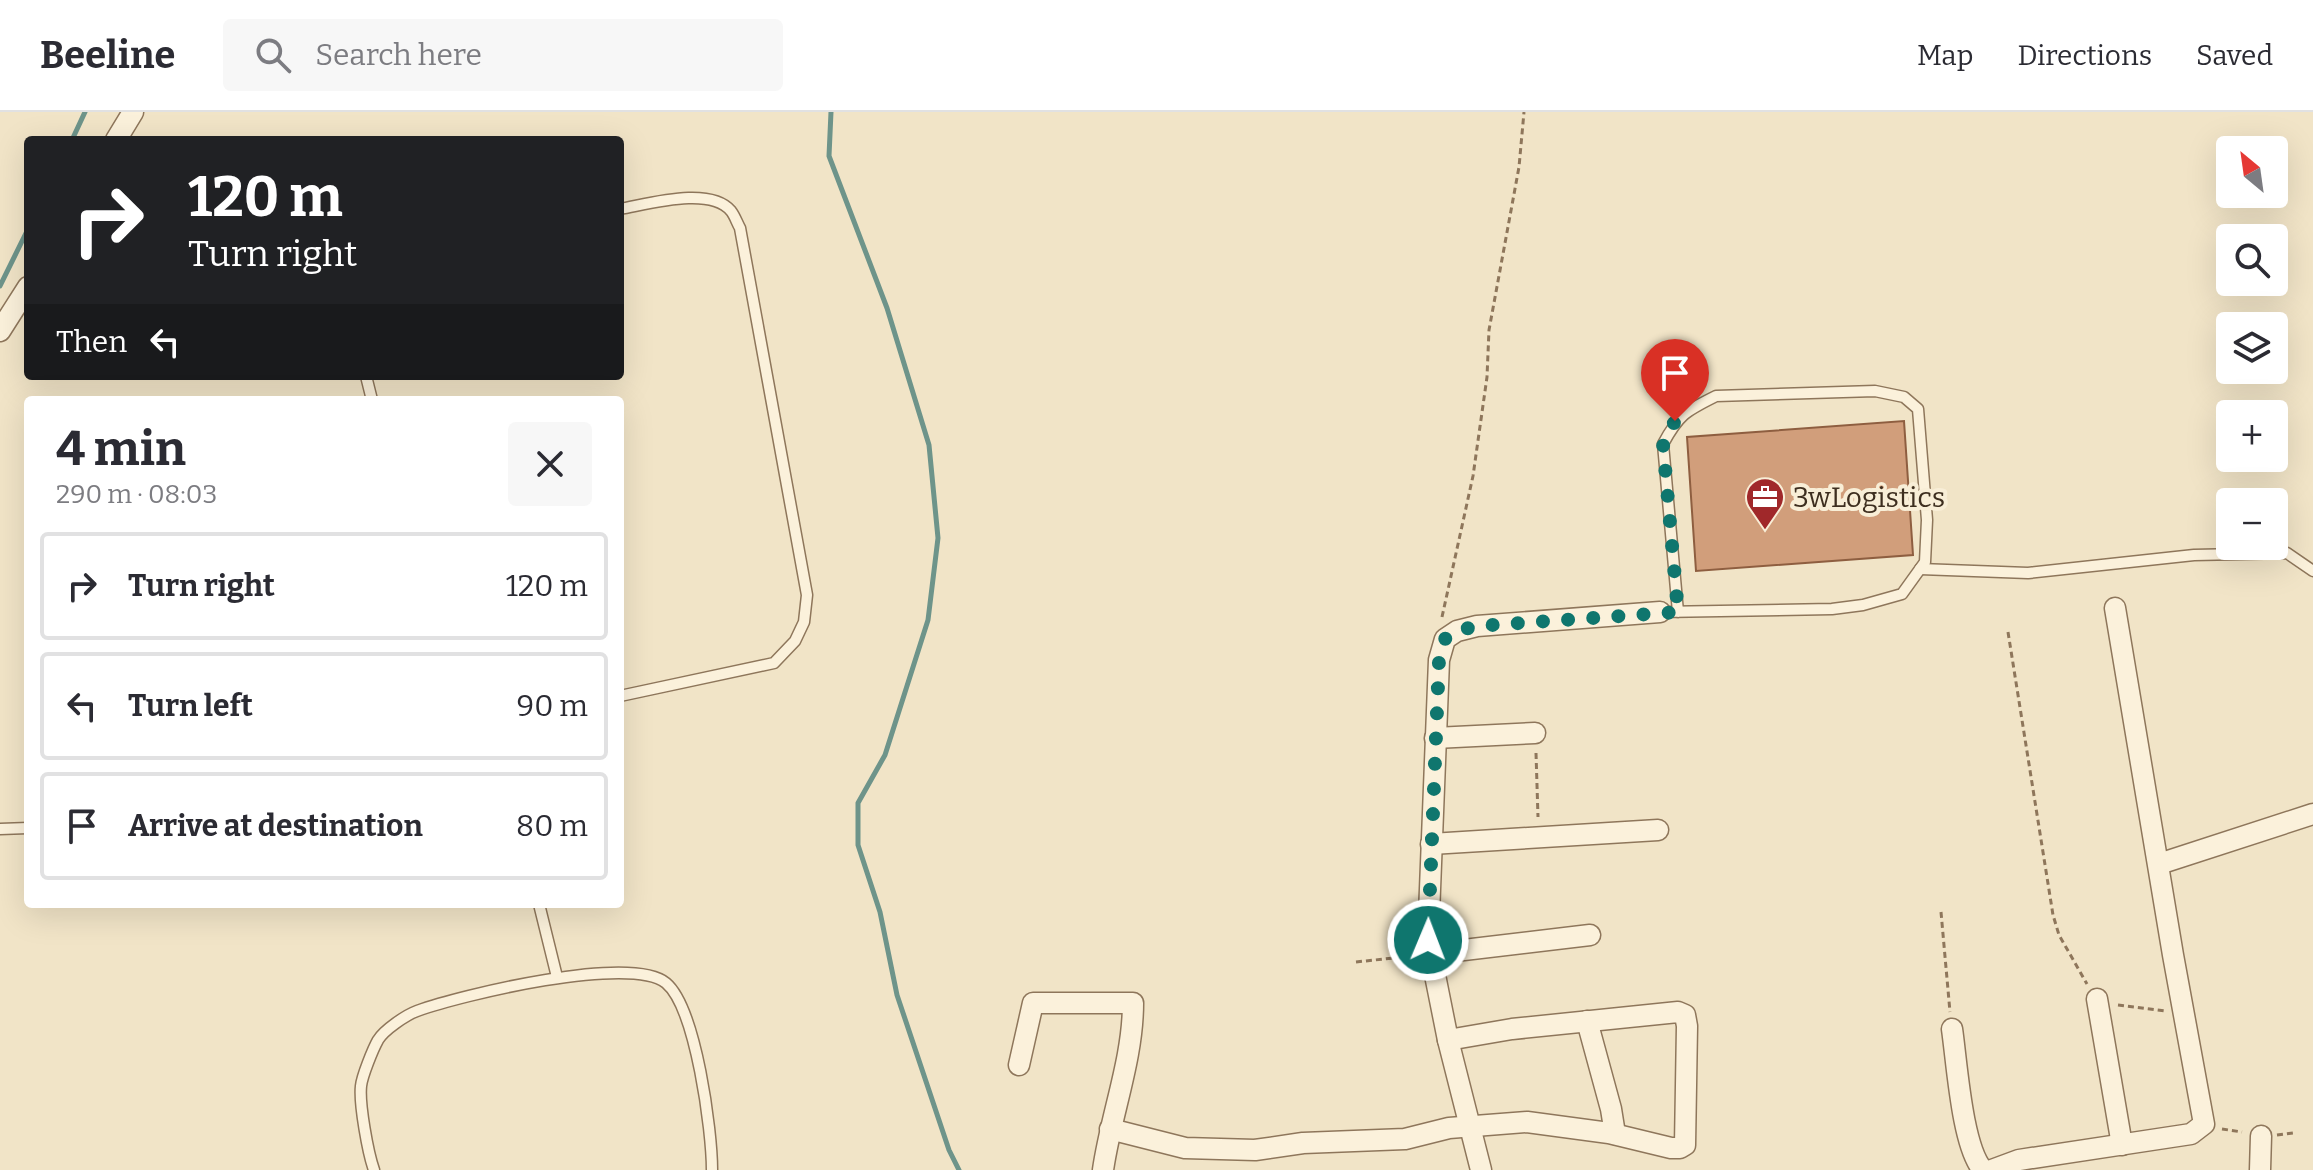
<!DOCTYPE html>
<meta charset="utf-8">
<style>
:root{--surface:#fff;--page:#f7f7f7;--text:#2b2b33;--muted:#7c7c81;--line:#e1e1e2}
body{margin:0;font-family:Bitter,serif;background:var(--page);color:var(--text);height:100vh;display:flex;flex-direction:column;font-size:30px;white-space:nowrap}
*{box-sizing:border-box;margin:0}
p{font-size:26px;color:var(--muted)}
.icon{flex:none;width:44px;height:44px;fill:none;stroke:currentColor;stroke-width:2;stroke-linecap:round;stroke-linejoin:round}
.map{position:relative;flex:1;overflow:hidden}
.panel{position:absolute;left:24px;top:284px;width:600px;height:512px;display:flex;flex-direction:column;background:var(--surface);border-radius:8px;box-shadow:0 8px 32px #0002}
.panel>*{flex:none}
.top-card{position:absolute;left:24px;top:24px;width:600px;height:244px;border-radius:8px;box-shadow:0 8px 32px #0002;background:#202124;color:#fff;overflow:hidden}
.needle{width:52px;rotate:331deg}
.buttons{position:absolute;left:2216px;top:24px;display:grid;gap:16px}
.buttons a{display:grid;place-items:center;width:72px;height:72px;border-radius:8px;background:var(--surface);box-shadow:0 8px 32px #0002;font-size:40px}
.pin{position:absolute;display:grid;place-items:center;width:68px;height:68px;color:#fff;margin:-82px -34px;border-radius:50% 50% 50% 0;rotate:-45deg;box-shadow:0 0 8px #0007}
.pin .icon{rotate:45deg}
.me{position:absolute;width:88px;margin:-44px;rotate:1deg;stroke-linejoin:round;filter:drop-shadow(0 0 6px #0008)}
.turn{display:flex;align-items:center;gap:28px;height:168px;padding:0 32px;font-size:36px}
.turn .icon{width:104px;height:104px;stroke-width:2.5}
.turn b{display:block;font-size:56px;line-height:68px}
.then{display:flex;align-items:center;height:76px;padding:0 32px;background:#0003;gap:16px;font-size:30px}
.round{display:grid;place-items:center;flex:none;width:84px;height:84px;border-radius:8px;background:var(--page)}
.overview{display:flex;align-items:center;justify-content:space-between;height:136px;padding:0 32px}
h1{font-size:48px;font-weight:700;line-height:60px}
ul{padding:0;list-style:none}
li{display:flex;align-items:center;gap:24px;height:108px;margin:0 16px 12px;padding:0 16px;border:4px solid var(--line);border-radius:8px}
li div{flex:1}
li b{display:block;font-size:30px}
li em{font-style:normal}
header{display:flex;align-items:center;gap:48px;box-sizing:border-box;height:112px;padding:0 40px;background:var(--surface);border-bottom:2px solid var(--line)}
header strong{font-size:38px}
nav{display:flex;gap:44px;margin-inline-start:auto;font-size:28px}
.search{width:560px;height:72px;background:var(--page);display:flex;align-items:center;gap:20px;box-sizing:border-box;padding:0 28px;border-radius:8px;color:var(--muted);font-size:30px}
.map>svg:first-child{display:block}
.lines{fill:none;stroke-linecap:round;stroke-linejoin:round}
.stream{stroke:#6e948a;stroke-width:5}
.building{fill:#d19e7b;stroke:#8e5e40;stroke-width:2}
.lane-casing{stroke:#8e765b;stroke-width:13}
.street-casing{stroke:#8e765b;stroke-width:23}
.path{stroke:#8e765b;stroke-width:3;stroke-dasharray:6 4;stroke-linecap:butt}
.lane{stroke:#fbf1db;stroke-width:10}
.street{stroke:#fbf1db;stroke-width:20}
.route{stroke:#0f766e;stroke-width:14;stroke-dasharray:0 25.2}
.labels{text-anchor:middle;dominant-baseline:central;stroke-width:8;stroke-linejoin:round;paint-order:stroke}
.poi-label{font-size:28px;fill:#3d2e1f;stroke:#f8eed7;text-anchor:start}
</style>
<header>
<strong>Beeline</strong>
<div class="search"><svg class="icon" aria-label="search" viewBox="0 0 24 24"><circle cx="10" cy="10" r="6"/><path d="M15 15l6 6"/></svg>Search here</div>
<nav><a>Map</a><a>Directions</a><a>Saved</a></nav>
</header>
<div class="map">
<svg width="2313" height="1058" viewBox="0 0 2313 1058">
<rect width="100%" height="100%" fill="#f1e4c7"/>
<g class="lines">
<!-- stream -->
<g class="stream">
<polyline points="831,0 829,44 887,196 929,333 938,426 928,508 885,643 858,691 858,733 880,800 897,883 949,1038 959,1058"/>
<polyline points="72,28 85,0"/>
<polyline points="0,174 28,117"/>
</g>
</g>
<!-- building -->
<polygon class="building" points="1904,309 1913,443 1696,459 1687,325"/>
<g class="lines">
<defs>
<g id="lane">
<path d="M 620,97 C 649,92 710,74 731,99 C 735,104 737,111 740,116 L 807,483 L 804,510 L 795,529 L 774,551 L 620,584"/>
<polyline points="366,264 372,288"/>
<polyline points="1920,457 2028,461 2194,443 2287,441 2313,459"/>
<path d="M 1660,500 L 1832,497 L 1863,493 L 1902,482 L 1925,450 L 1927,408 L 1918,297 L 1904,285 L 1875,279 L 1716,284 C 1686,299 1679,302 1663,332 L 1678,500"/>
<polyline points="0,717 28,716"/>
<polyline points="539,792 557,865"/>
<path d="M 374,1058 C 368,1041 359,992 361,974 C 362,964 373,937 378,928 C 384,918 406,903 417,899 C 461,883 631,842 666,871 C 696,896 712,1019 712,1058"/>
</g>
<g id="street">
<polyline points="116,28 133,0"/>
<polyline points="0,219 28,175"/>
<polyline points="1435,626 1535,621"/>
<polyline points="1431,732 1658,718"/>
<polyline points="2159,752 2313,702"/>
<polyline points="1430,842 1590,823"/>
<polyline points="2097,887 2122,1033"/>
<polyline points="1587,909 1611,997 1615,1022"/>
<path d="M 1952,917 C 1957,951 1962,1035 1983,1058"/>
<path d="M 1019,953 L 1033,891 L 1133,891 C 1133,948 1111,1002 1103,1058"/>
<polyline points="1110,1017 1185,1036 1255,1038 1303,1031 1405,1027 1449,1016 1527,1010 1609,1021 1671,1036 1680,1036 1685,1033 1687,914 1685,903 1678,900 1512,917 1448,928"/>
<polyline points="1481,1058 1448,928 1428,828 1439,548 1445,527 1457,519 1477,514 1660,500"/>
<polyline points="1992,1058 2019,1048 2191,1022 2204,1012 2173,843 2115,496"/>
<polyline points="2260,1058 2261,1024"/>
</g>
</defs>
<!-- lane casing -->
<use href="#lane" class="lane-casing"/>
<!-- street casing -->
<use href="#street" class="street-casing"/>
<!-- path -->
<g class="path">
<polyline points="1442,505 1473,364 1487,265 1489,218 1519,55 1524,0"/>
<polyline points="2008,520 2053,803 2059,823 2087,872"/>
<polyline points="1536,641 1538,705"/>
<polyline points="1941,800 1950,900"/>
<polyline points="1356,850 1412,844"/>
<polyline points="2118,893 2166,899"/>
<polyline points="2222,1017 2242,1020"/>
<polyline points="2277,1023 2293,1021"/>
</g>
<!-- lane -->
<use href="#lane" class="lane"/>
<!-- street -->
<use href="#street" class="street"/>
</g>
<g class="lines">
<!-- route -->
<polyline class="route" points="1428,828 1439,548 1445,527 1457,519 1477,514 1678,500 1663,332 1675,309"/>
</g>
<!-- icons -->
<defs>
<symbol id="office-pin" viewBox="-11 -11 22 30"><path d="M0 17L-7.5 6A9.5 9.5 0 1 1 7.5 6Z" fill="#a0282a" stroke="#f8eed7"/><path d="M-6-3h4V-5.5h4V-3h4V5H-6ZM-1-4.5V-3h2v-1.5ZM-6 0V1H6V0Z" fill="#fff"/></symbol>
</defs>
<g fill-rule="evenodd">
<use href="#office-pin" x="1743" y="363" width="44" height="60"/>
</g>
<g class="labels">
<!-- poi labels -->
<g class="poi-label">
<text x="1793" y="385">3wLogistics</text>
</g>
</g>
</svg>
<div class="buttons">
<a><svg class="needle" viewBox="-14 -14 28 28"><path d="M0-13l5 13h-10z" fill="#e53935"/><path d="M0 13l5-13h-10z" fill="#7c7c81"/></svg></a>
<a><svg class="icon" aria-label="search" viewBox="0 0 24 24"><circle cx="10" cy="10" r="6"/><path d="M15 15l6 6"/></svg></a>
<a><svg class="icon" aria-label="layers" viewBox="0 0 24 24"><path d="M12 4l9 5-9 5-9-5zM3 14l9 5 9-5"/></svg></a>
<a>+</a>
<a>−</a>
</div>
<div class="pin" style="left:1675px;top:309px;background:#d93025"><svg class="icon" aria-label="arrive" viewBox="0 0 24 24"><path d="M6 21V4h12l-3 4 3 4H6"/></svg></div>
<svg class="me" style="left:1428px;top:828px" viewBox="-20 -20 40 40"><circle r="17" fill="#0f766e" stroke="#fff" stroke-width="3"/><path d="M0-11L8 9 0 5-8 9z" fill="#fff"/></svg>
<div class="top-card">
<div class="turn"><svg class="icon" aria-label="right" viewBox="0 0 24 24"><path d="M7 20v-9h11M14 6l5 5-5 5"/></svg><div><b>120 m</b>Turn right</div></div>
<div class="then">Then<svg class="icon" aria-label="left" viewBox="0 0 24 24"><path d="M17 20v-9H6M10 6l-5 5 5 5"/></svg></div>
</div>
<section class="panel">
<div class="overview"><div><h1>4 min</h1><p>290 m · 08:03</p></div><a class="round"><svg class="icon" aria-label="close" viewBox="0 0 24 24"><path d="M6 6l12 12M18 6L6 18"/></svg></a></div>
<ul>
<li><svg class="icon" aria-label="right" viewBox="0 0 24 24"><path d="M7 20v-9h11M14 6l5 5-5 5"/></svg><div><b>Turn right</b></div><em>120 m</em></li>
<li><svg class="icon" aria-label="left" viewBox="0 0 24 24"><path d="M17 20v-9H6M10 6l-5 5 5 5"/></svg><div><b>Turn left</b></div><em>90 m</em></li>
<li><svg class="icon" aria-label="arrive" viewBox="0 0 24 24"><path d="M6 21V4h12l-3 4 3 4H6"/></svg><div><b>Arrive at destination</b></div><em>80 m</em></li>
</ul>
</section>
</div>
